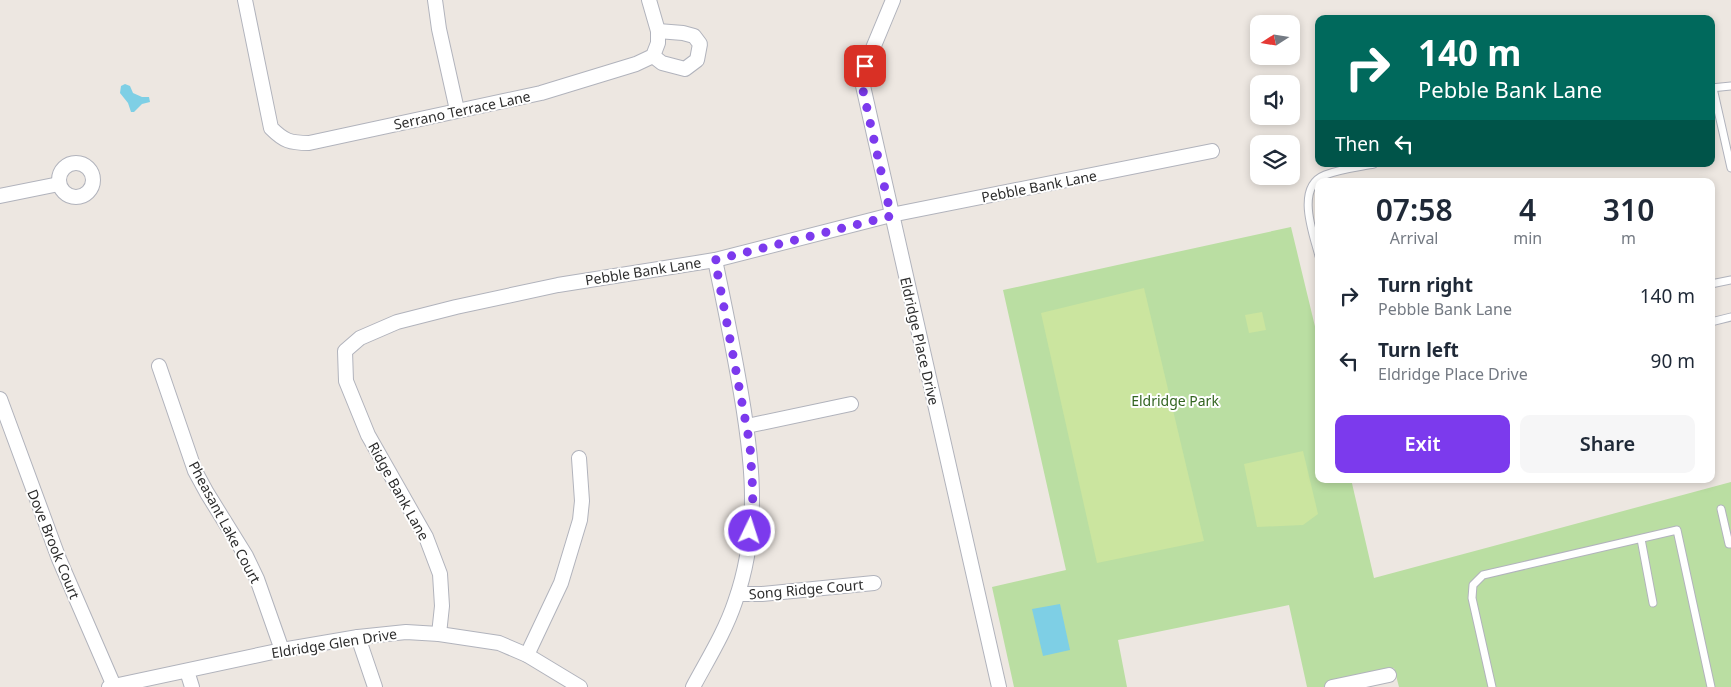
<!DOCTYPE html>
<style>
:root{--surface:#fff;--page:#f6f6f7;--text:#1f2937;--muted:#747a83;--accent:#7c3aed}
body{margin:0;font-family:"Noto Sans",sans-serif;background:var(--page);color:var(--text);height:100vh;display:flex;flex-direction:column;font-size:19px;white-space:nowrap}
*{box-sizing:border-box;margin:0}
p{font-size:16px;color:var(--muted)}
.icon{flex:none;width:28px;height:28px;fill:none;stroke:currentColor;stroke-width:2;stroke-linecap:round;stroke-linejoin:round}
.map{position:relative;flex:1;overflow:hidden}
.panel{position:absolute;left:1315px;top:178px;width:400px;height:305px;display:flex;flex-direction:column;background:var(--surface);border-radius:10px;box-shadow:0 2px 8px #0003}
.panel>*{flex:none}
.guide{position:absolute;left:1315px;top:15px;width:400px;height:152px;border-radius:10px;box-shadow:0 2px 8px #0003;background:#00695c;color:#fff;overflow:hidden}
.needle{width:32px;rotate:258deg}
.controls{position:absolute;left:1250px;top:15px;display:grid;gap:10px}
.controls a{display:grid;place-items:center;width:50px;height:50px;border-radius:10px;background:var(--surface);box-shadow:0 2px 8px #0003;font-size:25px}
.pin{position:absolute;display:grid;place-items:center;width:42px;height:42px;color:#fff;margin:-21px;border-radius:10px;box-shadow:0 2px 8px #0006}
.me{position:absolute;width:55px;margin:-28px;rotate:4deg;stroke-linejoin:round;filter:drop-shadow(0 0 4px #0008)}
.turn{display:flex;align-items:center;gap:18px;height:105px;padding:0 20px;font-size:22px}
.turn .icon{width:65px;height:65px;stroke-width:2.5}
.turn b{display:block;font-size:35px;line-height:42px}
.then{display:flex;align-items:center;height:48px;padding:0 20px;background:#0003;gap:10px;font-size:19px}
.eta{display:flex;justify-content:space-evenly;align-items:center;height:85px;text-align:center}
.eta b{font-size:30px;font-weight:600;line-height:35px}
.action{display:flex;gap:10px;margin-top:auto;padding:10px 20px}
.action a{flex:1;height:58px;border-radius:10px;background:var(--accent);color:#fff;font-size:20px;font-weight:600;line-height:58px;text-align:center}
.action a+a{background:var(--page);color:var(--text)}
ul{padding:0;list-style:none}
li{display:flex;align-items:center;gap:15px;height:65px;padding:0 20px}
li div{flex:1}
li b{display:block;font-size:19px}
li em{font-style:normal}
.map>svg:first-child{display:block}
.green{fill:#badea2}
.pitch{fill:#cbe59f}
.water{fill:#7ecfe5}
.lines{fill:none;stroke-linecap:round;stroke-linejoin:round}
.service-casing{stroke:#b1b3bc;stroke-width:9}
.minor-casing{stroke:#b1b3bc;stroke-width:16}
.service{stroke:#fff;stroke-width:7}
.minor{stroke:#fff;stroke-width:14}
.route{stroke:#7c3aed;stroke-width:9;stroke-dasharray:0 16.2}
.labels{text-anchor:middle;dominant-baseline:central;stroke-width:4;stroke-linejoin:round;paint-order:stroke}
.street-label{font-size:14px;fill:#2d2d2d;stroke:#fff}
.park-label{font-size:14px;fill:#336521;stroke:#fff}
</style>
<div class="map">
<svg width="1731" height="687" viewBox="0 0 1731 687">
<rect width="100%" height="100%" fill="#ede7e1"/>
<!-- green -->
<polygon class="green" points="1291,227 1319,343 1319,479 1351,479 1374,578 1731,482 1731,687 1399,687 1394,668 1326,687 1307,687 1289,605 1118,640 1127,687 1014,687 992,587 1066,570 1003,290"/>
<!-- pitch -->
<g class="pitch">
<polygon points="1144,288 1204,541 1097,563 1041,313"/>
<polygon points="1262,312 1266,330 1249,333 1245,315"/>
<polygon points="1303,451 1318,514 1303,525 1257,527 1244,464"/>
</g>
<!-- water -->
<g class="water">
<polygon points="125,84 130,86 133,93 142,97 149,97 150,102 142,104 134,112 131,112 128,103 120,93 121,86"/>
<polygon points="1060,604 1070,650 1043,656 1032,609"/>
</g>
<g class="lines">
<defs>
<g id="service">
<polyline points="1711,88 1731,86"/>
<polyline points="1713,88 1731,168"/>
<path d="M 1319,256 C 1313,233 1295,187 1325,175 C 1340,169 1358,167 1374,164"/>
<polyline points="1711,284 1731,280"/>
<polyline points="1711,322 1731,317"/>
<polyline points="1721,509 1729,544 1731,544"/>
<polyline points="1641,539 1653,603"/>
<polyline points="1492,687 1472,598 1473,585 1483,575 1677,530 1711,687"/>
</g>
<g id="minor">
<path d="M 245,0 L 271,128 C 284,141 290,143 309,143 L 541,93 L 636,64 L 653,56 L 658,43 L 658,31 L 649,0"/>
<polyline points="435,0 439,29 457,110"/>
<polyline points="893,0 861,77 999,687"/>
<polyline points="653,56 662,63 685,69 697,60 700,44 694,36 683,33 658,31"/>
<circle cx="76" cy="180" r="17"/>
<polyline points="0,196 59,184"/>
<polyline points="159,366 195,471 207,493 246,556 257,579 282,650"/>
<polyline points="0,399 59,559 114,686"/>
<polyline points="747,426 851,404"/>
<polyline points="738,594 762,594 874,583"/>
<polyline points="439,634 442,606 440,574 426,537 368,435 346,381 345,351 360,338 397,322 456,307 558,285 715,260 891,215 1212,151"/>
<polyline points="358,637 375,687"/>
<polyline points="527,655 561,583 580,520 582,501 579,458"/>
<polyline points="187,671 192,687"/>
<polyline points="109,687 282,650 358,637 406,632 439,634 499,643 527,655 580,687"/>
<path d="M 693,687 C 708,659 725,632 735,602 C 762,526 752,453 738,376 C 731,337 723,298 715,260"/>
<polyline points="1332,687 1389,675"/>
</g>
</defs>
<!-- service casing -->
<use href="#service" class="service-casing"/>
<!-- minor casing -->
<use href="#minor" class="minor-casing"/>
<!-- service -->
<use href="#service" class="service"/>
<!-- minor -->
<use href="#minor" class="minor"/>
</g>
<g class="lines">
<!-- route -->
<polyline class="route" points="750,531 753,495 750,445 715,260 891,216 860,77 865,66"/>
</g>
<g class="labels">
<!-- street labels -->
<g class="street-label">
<text transform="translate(462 110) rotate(-12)">Serrano Terrace Lane</text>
<text transform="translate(1039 186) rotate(-11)">Pebble Bank Lane</text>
<text transform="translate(643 271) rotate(-9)">Pebble Bank Lane</text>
<text transform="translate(920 341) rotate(77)">Eldridge Place Drive</text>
<text transform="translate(399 491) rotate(61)">Ridge Bank Lane</text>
<text transform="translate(225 522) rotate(62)">Pheasant Lake Court</text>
<text transform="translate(54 544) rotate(68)">Dove Brook Court</text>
<text transform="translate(806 589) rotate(-5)">Song Ridge Court</text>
<text transform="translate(334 643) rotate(-9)">Eldridge Glen Drive</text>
</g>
<!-- park labels -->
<g class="park-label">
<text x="1175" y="400">Eldridge Park</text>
</g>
</g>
</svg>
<div class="controls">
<a><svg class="needle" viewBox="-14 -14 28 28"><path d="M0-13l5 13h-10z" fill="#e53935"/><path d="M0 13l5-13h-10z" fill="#747a83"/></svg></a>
<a><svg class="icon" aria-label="sound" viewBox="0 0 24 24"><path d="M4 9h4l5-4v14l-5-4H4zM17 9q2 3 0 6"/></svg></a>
<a><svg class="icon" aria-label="layers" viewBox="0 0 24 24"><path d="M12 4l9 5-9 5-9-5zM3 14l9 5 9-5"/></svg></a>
</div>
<div class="pin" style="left:865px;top:66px;background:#d93025"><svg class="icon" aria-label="arrive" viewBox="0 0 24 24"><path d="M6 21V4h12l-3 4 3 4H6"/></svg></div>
<svg class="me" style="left:750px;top:531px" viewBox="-20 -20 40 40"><circle r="17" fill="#7c3aed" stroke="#fff" stroke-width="3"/><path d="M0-11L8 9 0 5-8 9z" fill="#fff"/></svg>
<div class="guide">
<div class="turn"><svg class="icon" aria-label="right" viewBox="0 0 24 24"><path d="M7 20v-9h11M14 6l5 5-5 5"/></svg><div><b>140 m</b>Pebble Bank Lane</div></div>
<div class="then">Then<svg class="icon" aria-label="left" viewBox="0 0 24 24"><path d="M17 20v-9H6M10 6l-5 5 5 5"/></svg></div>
</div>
<section class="panel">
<div class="eta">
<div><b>07:58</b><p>Arrival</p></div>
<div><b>4</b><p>min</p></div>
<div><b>310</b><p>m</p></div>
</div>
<ul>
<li><svg class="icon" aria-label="right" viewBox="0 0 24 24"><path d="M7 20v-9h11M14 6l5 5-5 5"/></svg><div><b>Turn right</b><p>Pebble Bank Lane</p></div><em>140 m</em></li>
<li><svg class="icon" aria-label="left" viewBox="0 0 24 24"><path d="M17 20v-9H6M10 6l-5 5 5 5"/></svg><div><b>Turn left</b><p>Eldridge Place Drive</p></div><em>90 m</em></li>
</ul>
<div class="action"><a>Exit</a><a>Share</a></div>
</section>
</div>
